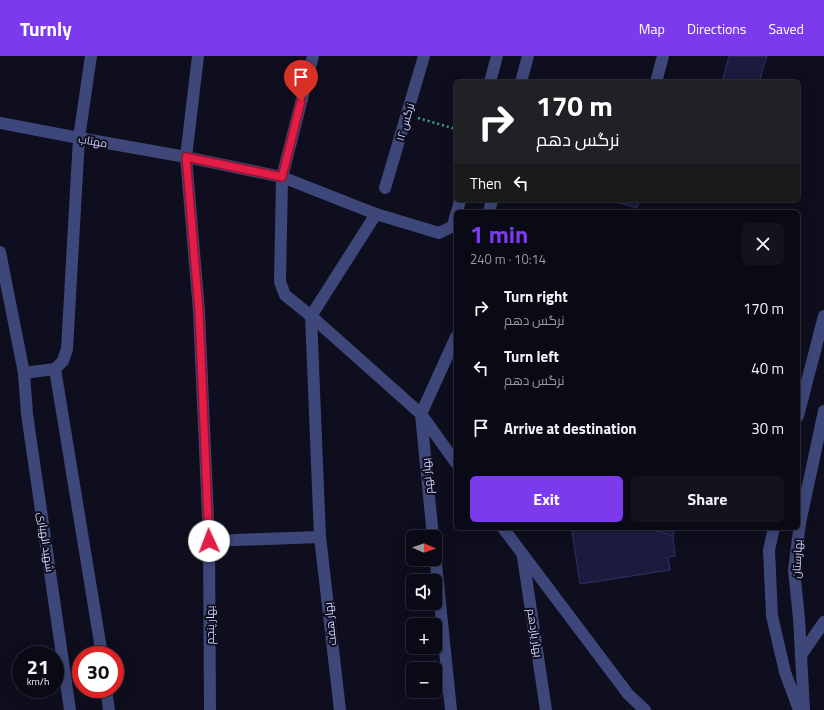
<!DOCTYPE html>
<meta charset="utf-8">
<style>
:root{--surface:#0a0a16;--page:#13131f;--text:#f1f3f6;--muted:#999aa1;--line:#2a2b35;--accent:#7c3aed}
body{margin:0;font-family:"Titillium Web",Cairo,sans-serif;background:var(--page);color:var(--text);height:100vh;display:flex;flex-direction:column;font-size:15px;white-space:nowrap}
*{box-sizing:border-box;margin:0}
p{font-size:13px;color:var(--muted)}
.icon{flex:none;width:22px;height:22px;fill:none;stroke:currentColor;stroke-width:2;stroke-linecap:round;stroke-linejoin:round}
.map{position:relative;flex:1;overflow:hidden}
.details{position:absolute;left:454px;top:154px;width:346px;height:320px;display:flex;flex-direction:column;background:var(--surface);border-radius:6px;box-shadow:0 4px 16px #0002,0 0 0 1px var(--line)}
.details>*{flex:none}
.guide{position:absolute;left:454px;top:24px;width:346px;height:122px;border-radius:6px;box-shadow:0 4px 16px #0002,0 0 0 1px var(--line);background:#202124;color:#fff;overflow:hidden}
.needle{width:26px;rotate:92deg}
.controls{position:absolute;left:406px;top:474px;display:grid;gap:8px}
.controls a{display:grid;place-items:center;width:36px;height:36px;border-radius:6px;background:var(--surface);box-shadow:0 4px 16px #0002,0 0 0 1px var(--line);font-size:20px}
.speed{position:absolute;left:12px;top:590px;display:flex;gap:8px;font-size:20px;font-weight:700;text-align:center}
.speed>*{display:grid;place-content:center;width:52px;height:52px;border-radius:50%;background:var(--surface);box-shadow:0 4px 16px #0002,0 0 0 1px var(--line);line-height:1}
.speed small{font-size:10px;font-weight:400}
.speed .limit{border:6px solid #d22;background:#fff;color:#111}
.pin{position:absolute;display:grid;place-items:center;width:34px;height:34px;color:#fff;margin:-41px -17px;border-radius:50% 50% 50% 0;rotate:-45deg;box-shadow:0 0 4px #0007}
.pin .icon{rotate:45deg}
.me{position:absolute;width:44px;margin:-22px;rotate:358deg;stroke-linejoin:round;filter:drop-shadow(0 0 3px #0008)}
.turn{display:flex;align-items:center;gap:14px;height:84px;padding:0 16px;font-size:18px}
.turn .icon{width:52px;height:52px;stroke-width:2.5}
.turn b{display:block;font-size:28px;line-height:34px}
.then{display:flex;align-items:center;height:38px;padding:0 16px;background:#0003;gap:8px;font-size:15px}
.round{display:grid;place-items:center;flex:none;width:42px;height:42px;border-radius:6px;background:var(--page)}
.headline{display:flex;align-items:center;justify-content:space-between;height:68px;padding:0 16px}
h1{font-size:24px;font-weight:700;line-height:30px;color:var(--accent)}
.button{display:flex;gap:8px;margin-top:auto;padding:8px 16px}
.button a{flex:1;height:46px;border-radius:6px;background:var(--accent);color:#fff;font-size:16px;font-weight:700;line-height:46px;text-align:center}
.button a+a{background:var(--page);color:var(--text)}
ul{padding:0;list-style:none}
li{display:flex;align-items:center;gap:12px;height:60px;padding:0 16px}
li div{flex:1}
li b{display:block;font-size:15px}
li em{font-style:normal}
header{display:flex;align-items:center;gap:24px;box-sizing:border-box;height:56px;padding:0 20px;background:var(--accent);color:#fff}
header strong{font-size:19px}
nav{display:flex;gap:22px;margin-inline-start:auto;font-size:14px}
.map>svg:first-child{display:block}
.building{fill:#1b1c3d;stroke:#2f3067}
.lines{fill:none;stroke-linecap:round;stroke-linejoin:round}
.path{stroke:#37a689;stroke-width:2.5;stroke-dasharray:2 3;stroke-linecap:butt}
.minor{stroke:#3d4779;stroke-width:12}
.route-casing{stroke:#92132f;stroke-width:10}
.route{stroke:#e11d48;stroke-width:7}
.labels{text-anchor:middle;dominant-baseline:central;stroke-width:4;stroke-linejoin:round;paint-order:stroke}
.street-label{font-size:11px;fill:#cfd3fb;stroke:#0e0e1e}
</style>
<header>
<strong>Turnly</strong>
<nav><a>Map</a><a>Directions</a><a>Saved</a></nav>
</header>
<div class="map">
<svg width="824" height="654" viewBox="0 0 824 654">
<rect width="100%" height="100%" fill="#0e0e1e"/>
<!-- building -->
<g class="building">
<polygon points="729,0 767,0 759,26 722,26"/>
<polygon points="610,144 640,144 637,152"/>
<polygon points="591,472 648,472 673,480 675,500 668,501 670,514 580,528 572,475"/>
<polygon points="648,472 675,472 673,480"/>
</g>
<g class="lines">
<!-- path -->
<polyline class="path" points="418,62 456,73"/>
<!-- minor -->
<g class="minor">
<polyline points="198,0 186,101 199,255 209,485 210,654"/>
<polyline points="490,26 497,0"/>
<polyline points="521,26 528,0"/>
<polyline points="656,26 663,0"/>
<polyline points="0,67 79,82 186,101 282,121 313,0"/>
<polyline points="385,132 424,0"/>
<polyline points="457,156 460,144"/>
<polyline points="489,156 492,144"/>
<polyline points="456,158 453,170 456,171"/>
<polyline points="453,170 439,177 376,158 282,121 280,226 285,239 311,260 421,358 456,407"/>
<polyline points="0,196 24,317 27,358 70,654"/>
<polyline points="55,313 63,305 67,293 79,82 91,0"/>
<polyline points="24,317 55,313 102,599"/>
<polyline points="798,360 824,260"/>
<polyline points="503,472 628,638 645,654"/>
<polyline points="774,472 769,494 772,560 785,616 799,654"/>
<polyline points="433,481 421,358 456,281"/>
<polyline points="209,485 320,481"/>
<polyline points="435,498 451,654"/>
<polyline points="523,501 546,654"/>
<polyline points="801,599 824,566"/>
<polyline points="106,633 109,654"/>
<polyline points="340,654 320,481 311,260 376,158"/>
<polyline points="804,654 799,562 794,514 800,467 824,355"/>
</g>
</g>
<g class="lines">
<defs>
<polyline id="route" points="209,485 199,255 186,101 282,121 301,45"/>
</defs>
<!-- route casing -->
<use href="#route" class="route-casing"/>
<!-- route -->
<use href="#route" class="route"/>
</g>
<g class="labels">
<!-- street labels -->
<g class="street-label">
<text transform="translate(405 66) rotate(-74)">نرگس ۱۲</text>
<text transform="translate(93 85) rotate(10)">مهتاب</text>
<text transform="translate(427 420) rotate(-96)">بهار نهم</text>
<text transform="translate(46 486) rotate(82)">شهید الهیاری</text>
<text transform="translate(797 503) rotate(-87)">بهارستان</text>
<text transform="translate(330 568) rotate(-96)">بهار هفت</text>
<text transform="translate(210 569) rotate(-90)">بهار پنجم</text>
<text transform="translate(535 577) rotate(81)">بهار یازدهم</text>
</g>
</g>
</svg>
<div class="controls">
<a><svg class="needle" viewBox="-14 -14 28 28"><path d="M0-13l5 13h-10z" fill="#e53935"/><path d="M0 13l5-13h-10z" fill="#999aa1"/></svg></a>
<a><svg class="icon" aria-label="sound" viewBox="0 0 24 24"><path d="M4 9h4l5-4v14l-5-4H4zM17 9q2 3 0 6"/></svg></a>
<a>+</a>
<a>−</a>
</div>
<div class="speed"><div>21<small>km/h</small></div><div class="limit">30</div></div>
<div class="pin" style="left:301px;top:45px;background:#d93025"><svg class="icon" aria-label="arrive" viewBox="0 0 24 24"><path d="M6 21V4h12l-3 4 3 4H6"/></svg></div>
<svg class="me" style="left:209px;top:485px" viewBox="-20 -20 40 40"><circle r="19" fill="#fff"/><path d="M0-13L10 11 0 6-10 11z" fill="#e11d48"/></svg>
<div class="guide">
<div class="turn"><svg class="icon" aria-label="right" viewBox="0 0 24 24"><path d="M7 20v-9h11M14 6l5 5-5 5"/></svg><div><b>170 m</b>نرگس دهم</div></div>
<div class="then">Then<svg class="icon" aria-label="left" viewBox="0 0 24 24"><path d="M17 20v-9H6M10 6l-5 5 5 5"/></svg></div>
</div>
<section class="details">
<div class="headline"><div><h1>1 min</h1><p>240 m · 10:14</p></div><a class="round"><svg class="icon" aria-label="close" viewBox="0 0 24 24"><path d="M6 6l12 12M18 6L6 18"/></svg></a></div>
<ul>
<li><svg class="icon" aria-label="right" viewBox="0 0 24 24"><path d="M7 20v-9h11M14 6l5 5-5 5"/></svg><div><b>Turn right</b><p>نرگس دهم</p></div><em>170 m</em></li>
<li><svg class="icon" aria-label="left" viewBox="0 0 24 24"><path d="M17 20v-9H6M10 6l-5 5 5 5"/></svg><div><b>Turn left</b><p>نرگس دهم</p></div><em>40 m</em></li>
<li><svg class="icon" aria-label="arrive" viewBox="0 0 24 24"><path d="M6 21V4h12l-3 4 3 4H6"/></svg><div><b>Arrive at destination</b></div><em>30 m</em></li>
</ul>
<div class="button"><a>Exit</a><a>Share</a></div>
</section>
</div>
